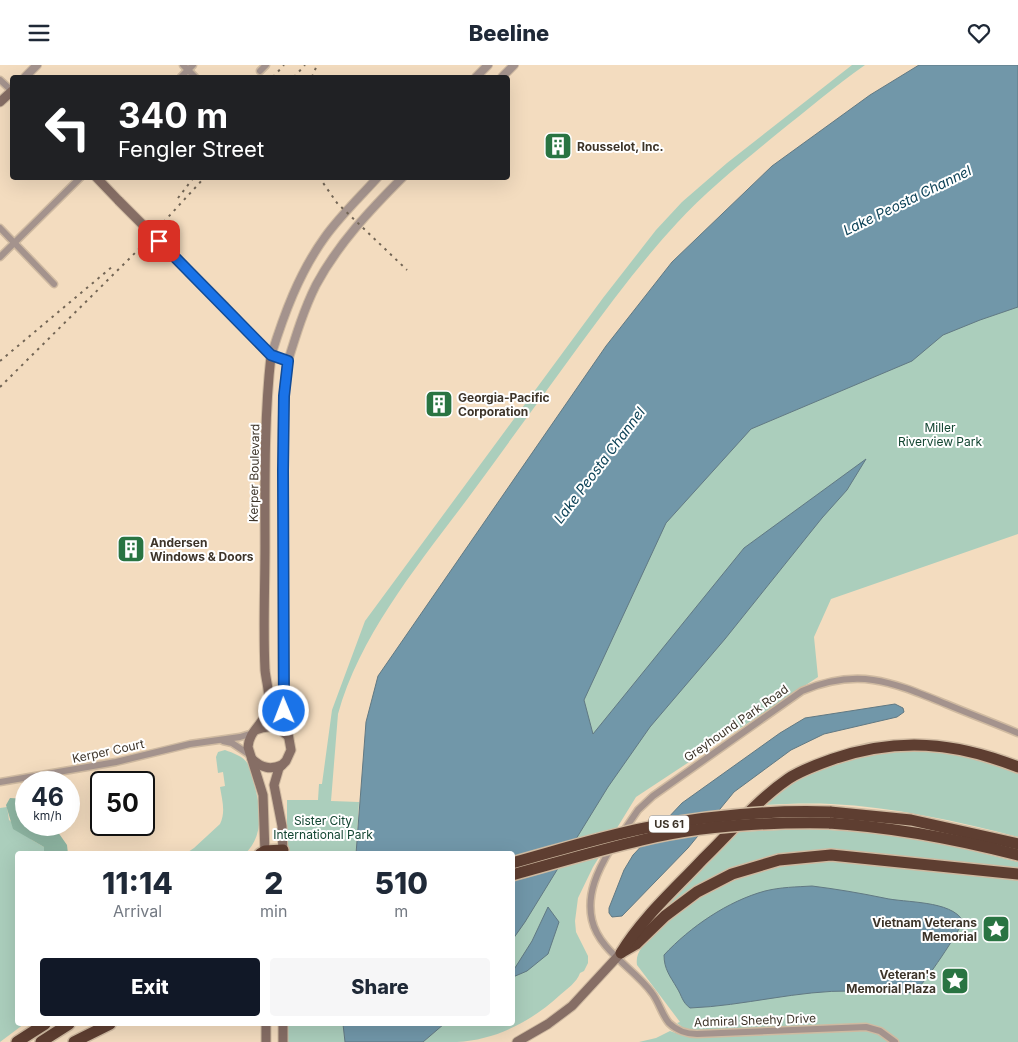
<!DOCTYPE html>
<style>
:root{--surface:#fff;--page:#f6f6f7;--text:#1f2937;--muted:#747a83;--accent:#111827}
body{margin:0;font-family:Inter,sans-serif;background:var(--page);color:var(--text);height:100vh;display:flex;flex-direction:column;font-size:19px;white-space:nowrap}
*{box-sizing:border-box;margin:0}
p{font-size:16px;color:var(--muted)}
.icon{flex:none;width:28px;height:28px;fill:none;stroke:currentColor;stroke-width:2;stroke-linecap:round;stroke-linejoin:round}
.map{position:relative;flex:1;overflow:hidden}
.panel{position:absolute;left:15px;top:786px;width:500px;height:175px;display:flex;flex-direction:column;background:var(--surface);border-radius:5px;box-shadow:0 5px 20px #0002}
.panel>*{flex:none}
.banner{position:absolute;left:10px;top:10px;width:500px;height:105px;border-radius:5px;box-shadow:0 5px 20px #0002;background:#202124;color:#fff;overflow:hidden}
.speed{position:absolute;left:15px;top:706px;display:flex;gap:10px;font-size:25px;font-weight:700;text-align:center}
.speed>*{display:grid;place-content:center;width:65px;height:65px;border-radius:50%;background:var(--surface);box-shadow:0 5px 20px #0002;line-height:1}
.speed small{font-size:12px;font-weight:400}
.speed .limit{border:2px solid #111;border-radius:8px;background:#fff;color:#111}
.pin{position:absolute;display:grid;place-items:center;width:42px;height:42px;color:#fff;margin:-21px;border-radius:10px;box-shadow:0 2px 8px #0006}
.me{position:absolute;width:55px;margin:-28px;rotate:359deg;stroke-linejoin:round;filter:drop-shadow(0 0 4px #0008)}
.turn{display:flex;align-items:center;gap:18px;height:105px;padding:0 25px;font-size:22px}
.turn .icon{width:65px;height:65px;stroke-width:2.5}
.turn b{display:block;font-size:35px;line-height:42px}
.eta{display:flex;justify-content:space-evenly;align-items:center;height:85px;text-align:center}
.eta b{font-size:30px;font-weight:800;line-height:35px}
.button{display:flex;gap:10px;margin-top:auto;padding:10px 25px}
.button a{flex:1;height:58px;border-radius:5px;background:var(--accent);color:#fff;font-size:20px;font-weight:800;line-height:58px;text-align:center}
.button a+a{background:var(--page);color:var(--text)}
header{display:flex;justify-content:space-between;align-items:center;height:65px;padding:0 25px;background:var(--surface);font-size:22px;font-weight:800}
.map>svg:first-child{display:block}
.green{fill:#abcebc}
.forest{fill:#8fb6a3}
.water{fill:#7197a9;stroke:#617983}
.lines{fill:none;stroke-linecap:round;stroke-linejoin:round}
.minor-casing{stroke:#cfbaa1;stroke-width:9}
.tertiary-casing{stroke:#cfbaa1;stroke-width:10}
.secondary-casing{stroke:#cfbaa1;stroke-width:11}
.motorway-casing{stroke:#cfbaa1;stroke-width:14}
.minor{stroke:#a4938d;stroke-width:6}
.tertiary{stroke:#a4938d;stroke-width:8}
.secondary{stroke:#866e65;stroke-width:9}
.motorway{stroke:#5e3e31;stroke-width:11}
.rail{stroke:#726555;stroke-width:2;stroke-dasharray:2.5 5;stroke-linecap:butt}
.secondary-bridge-casing{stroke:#cfbaa1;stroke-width:11;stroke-linecap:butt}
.motorway-bridge-casing{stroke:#cfbaa1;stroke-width:14;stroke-linecap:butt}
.secondary-bridge{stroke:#866e65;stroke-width:9}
.motorway-bridge{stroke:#5e3e31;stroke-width:11}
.route-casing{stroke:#114b97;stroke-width:12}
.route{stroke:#1a73e8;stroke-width:9}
.labels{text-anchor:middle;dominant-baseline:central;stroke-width:4;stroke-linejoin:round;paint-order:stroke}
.shield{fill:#fff;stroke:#777169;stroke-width:1}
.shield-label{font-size:11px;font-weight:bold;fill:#3d3429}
.poi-label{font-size:12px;font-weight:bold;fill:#3d3429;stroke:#fff;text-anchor:start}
.park-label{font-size:12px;fill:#124531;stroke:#fff}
.street-label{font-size:12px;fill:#3d3429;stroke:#fff}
.water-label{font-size:14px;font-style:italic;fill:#0e4358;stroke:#fff}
</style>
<header><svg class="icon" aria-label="menu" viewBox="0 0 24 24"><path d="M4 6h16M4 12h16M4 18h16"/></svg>Beeline<svg class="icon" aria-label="heart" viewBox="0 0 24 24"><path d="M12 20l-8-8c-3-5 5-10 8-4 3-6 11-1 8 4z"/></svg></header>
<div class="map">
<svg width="1018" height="977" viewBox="0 0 1018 977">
<rect width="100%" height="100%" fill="#f3dcbf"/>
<!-- green -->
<g class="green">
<path d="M 852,0 L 865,0 C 835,21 807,45 778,68 C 743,97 707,125 677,158 C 641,197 610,239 579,281 C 544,329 509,377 474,425 C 424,493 361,566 338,649 L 331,736 L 359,737 L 356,789 L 287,789 L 287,735 L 318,735 L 319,719 L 322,719 L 332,645 L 365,556 L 603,233 L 656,165 L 682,137 L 727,98 Z"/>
<path d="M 1018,230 L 1018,469 L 831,534 L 814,572 L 818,612 L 636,732 L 593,802 L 578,833 L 575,856 L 576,867 L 588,891 L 588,898 L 584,906 L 580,908 C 577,917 567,924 560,930 C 532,956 496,975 457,977 C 446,977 434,977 423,977 L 444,959 L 512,959 L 513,865 L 572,708 L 586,554 L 717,372 Z"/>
<path d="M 919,682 L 981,693 L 1018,707 L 1018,772 C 956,756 894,742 831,739 C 808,738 785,739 762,740 L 786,721 L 809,707 L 844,693 Z"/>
<path d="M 225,685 C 233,688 243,691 248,699 C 251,703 251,710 253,715 C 260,739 266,769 245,789 L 185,789 L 194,783 L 220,759 C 226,747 222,735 220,722 L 225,721 L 223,707 L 218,708 L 216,692 L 218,687 Z"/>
<polygon points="7,742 9,755 32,775 44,782 44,789 18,789 18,959 24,959 0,977 0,743"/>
<path d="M 806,764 L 873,767 L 942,778 L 1018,797 L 1018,804 C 981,800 945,796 908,792 C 838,785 786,778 719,809 C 697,819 678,835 659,850 L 658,849 L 734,767 Z"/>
<path d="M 819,795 L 1018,814 L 1018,977 L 639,977 L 656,973 L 670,966 L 684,971 L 681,961 L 677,958 L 680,957 L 637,900 C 635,887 644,880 652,871 C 697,821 754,804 819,795 Z"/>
<polygon points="287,959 343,959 345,977 287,977"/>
</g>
<!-- forest -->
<polygon class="forest" points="10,733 26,734 26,760 53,760 67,780 68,789 44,789 44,782 13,764 6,740"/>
<!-- water -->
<g class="water">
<polygon points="919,0 1018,0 1018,242 980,255 943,270 912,296 751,364 666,458 584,635 593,669 744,483 866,394 847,425 822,453 725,574 650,662 608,722 525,857 513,874 512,789 356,789 366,657 378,611 606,281 672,197 772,101 870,30"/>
<polygon points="895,639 903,643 904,647 897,652 824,669 791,685 734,727 688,783 622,851 612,852 609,848 609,843 624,805 633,790 682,738 780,668 805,653"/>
<path d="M 812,821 C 836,824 860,828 884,833 C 905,838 951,835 963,856 C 959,867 925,918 916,925 C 906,933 866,926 852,926 C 798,925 744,941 690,943 C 682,937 682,931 677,923 C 670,911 664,904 664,890 C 690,862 728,836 765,826 C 781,822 796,822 812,821 Z"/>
<polygon points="548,842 559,857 548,889 527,906 513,912 513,906 532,876"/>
<polygon points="343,959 444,959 423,977 345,977"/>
</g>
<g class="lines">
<defs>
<g id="minor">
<polyline points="183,0 195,12"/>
<polyline points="260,6 266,0"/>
<polyline points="181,12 193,0"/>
<polyline points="0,15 12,26"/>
<polyline points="0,163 54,219"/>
<polyline points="0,192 81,112"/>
<polyline points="223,676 232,678 250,690"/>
<polyline points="0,717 116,697 190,679 240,672 253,668"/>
<path d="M 623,767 L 638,745 L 653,731 L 802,626 C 859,602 892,617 946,639 C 970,649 994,658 1018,668"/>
<path d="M 611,783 C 598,805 586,829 592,855 C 599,886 634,903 652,928 C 659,937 662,950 669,958 C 676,965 687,969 697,969 L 866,962 L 880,966 L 895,977"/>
</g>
<g id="tertiary">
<polyline points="25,12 37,0"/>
<polyline points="476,12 488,0"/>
<polyline points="502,12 514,0"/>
<path d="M 271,291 C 284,249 299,208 325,172 C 340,151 360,132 378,112"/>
<path d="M 288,296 C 296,270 304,244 316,220 C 338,179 370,145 403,112"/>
</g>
<g id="secondary">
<polyline points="0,37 12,26 12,27"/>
<polyline points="96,112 119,136"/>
<polyline points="225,242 271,291 288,296 284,331 283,366 283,608 284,646 291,685 286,696 279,703 274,720 282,761 283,789"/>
<path d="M 256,665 C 269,659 278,662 288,671"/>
<path d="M 252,694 C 262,703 270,705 282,700"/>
<path d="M 265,789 L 263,730 L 248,682 C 249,663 269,658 269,635 C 269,625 266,615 265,605 C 263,564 265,522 265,480 C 265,417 264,353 271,291"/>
<polyline points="266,959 266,977"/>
<polyline points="283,959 283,977"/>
<polyline points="517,977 548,959 572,941 621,888"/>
</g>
<g id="motorway">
<polyline points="830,747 911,755 1018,779"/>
<path d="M 829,758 C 893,762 956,774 1018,790"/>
<polyline points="260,789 265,786 283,785"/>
<polyline points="622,887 636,879 665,851 697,827 732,809 779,795 831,790 1018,809"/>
<path d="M 621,888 C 642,853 675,824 703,794 C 731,767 756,736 788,714 C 801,705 819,699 833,694 C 898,672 955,677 1018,702"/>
<polyline points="17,977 45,959"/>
<polyline points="41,977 69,959"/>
<polyline points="74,977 110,959"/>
</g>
</defs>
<!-- minor casing -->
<use href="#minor" class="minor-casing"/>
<!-- tertiary casing -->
<use href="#tertiary" class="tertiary-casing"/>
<!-- secondary casing -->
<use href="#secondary" class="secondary-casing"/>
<!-- motorway casing -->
<use href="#motorway" class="motorway-casing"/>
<!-- minor -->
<use href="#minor" class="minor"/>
<!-- tertiary -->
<use href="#tertiary" class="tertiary"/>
<!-- secondary -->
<use href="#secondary" class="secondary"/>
<!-- motorway -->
<use href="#motorway" class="motorway"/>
<!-- rail -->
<g class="rail">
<polyline points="273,12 284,0"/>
<polyline points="294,12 305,0"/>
<polyline points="312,12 317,0"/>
<polyline points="319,112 337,138 407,205"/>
<polyline points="178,133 194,112"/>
<polyline points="0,296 113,201"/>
<polyline points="0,322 137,186 205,112"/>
</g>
<defs>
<polyline id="secondary-bridge" points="119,136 225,242"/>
<g id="motorway-bridge">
<path d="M 512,798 C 556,786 600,772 645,763 C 706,751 768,745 830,747"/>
<path d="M 512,810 C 556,798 599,785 642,775 C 703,760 767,757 829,758"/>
</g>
</defs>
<!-- secondary-bridge casing -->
<use href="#secondary-bridge" class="secondary-bridge-casing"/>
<!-- motorway-bridge casing -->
<use href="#motorway-bridge" class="motorway-bridge-casing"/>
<!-- secondary-bridge -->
<use href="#secondary-bridge" class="secondary-bridge"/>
<!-- motorway-bridge -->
<use href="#motorway-bridge" class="motorway-bridge"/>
</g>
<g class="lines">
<defs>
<polyline id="route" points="159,176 271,290 288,296 284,331 283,405 284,646"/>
</defs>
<!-- route casing -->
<use href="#route" class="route-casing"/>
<!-- route -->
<use href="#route" class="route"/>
</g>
<!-- icons -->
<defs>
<symbol id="building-square" viewBox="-11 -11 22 22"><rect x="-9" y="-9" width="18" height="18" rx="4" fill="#297442" stroke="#fff"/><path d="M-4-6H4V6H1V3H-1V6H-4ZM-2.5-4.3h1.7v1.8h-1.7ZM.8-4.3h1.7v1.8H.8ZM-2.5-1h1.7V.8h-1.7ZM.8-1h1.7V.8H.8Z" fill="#fff"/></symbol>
<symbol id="sight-square" viewBox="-11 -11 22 22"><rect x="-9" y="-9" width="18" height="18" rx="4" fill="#297442" stroke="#fff"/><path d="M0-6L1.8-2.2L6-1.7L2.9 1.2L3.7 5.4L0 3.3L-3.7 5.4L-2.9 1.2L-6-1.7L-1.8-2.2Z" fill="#fff"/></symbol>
</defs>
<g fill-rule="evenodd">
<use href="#building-square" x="542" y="65" width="32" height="32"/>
<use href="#building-square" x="423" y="323" width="32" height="32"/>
<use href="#building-square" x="115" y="468" width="32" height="32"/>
<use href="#sight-square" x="980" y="848" width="32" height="32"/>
<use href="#sight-square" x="939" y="900" width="32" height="32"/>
</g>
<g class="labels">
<!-- shield labels -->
<rect class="shield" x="649" y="750.5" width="40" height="17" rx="4"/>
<g class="shield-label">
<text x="669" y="759">US 61</text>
</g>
<!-- poi labels -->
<g class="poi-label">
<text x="577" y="81">Rousselot, Inc.</text>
<text x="458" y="332">Georgia-Pacific<tspan x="458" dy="14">Corporation</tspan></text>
<text x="150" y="477">Andersen<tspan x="150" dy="14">Windows &amp; Doors</tspan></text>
<text x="977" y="857" text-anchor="end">Vietnam Veterans<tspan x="977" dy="14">Memorial</tspan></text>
<text x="936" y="909" text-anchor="end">Veteran's<tspan x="936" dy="14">Memorial Plaza</tspan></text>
</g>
<!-- park labels -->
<g class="park-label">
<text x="940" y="362">Miller<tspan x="940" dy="14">Riverview Park</tspan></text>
<text x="323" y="755">Sister City<tspan x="323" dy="14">International Park</tspan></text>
</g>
<!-- street labels -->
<g class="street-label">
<text transform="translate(254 408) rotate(-89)">Kerper Boulevard</text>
<text transform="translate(736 658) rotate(-35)">Greyhound Park Road</text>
<text transform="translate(108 686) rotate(-12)">Kerper Court</text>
<text transform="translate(755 955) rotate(-2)">Admiral Sheehy Drive</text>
</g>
<!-- water labels -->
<g class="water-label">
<text transform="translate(907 135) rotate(-26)">Lake Peosta Channel</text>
<text transform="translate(599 400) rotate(-53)">Lake Peosta Channel</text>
</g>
</g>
</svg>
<div class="speed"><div>46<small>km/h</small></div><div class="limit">50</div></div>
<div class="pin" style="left:159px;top:176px;background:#d93025"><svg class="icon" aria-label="arrive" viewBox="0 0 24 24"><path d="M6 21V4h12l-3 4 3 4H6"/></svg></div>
<svg class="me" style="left:284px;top:646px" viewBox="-20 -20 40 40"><circle r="17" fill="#1a73e8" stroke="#fff" stroke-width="3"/><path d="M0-11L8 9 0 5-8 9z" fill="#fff"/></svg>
<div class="banner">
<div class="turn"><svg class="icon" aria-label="left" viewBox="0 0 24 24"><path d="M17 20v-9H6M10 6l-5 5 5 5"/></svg><div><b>340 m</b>Fengler Street</div></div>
</div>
<section class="panel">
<div class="eta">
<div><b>11:14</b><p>Arrival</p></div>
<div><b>2</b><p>min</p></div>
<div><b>510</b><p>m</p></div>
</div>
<div class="button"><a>Exit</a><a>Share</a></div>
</section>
</div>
